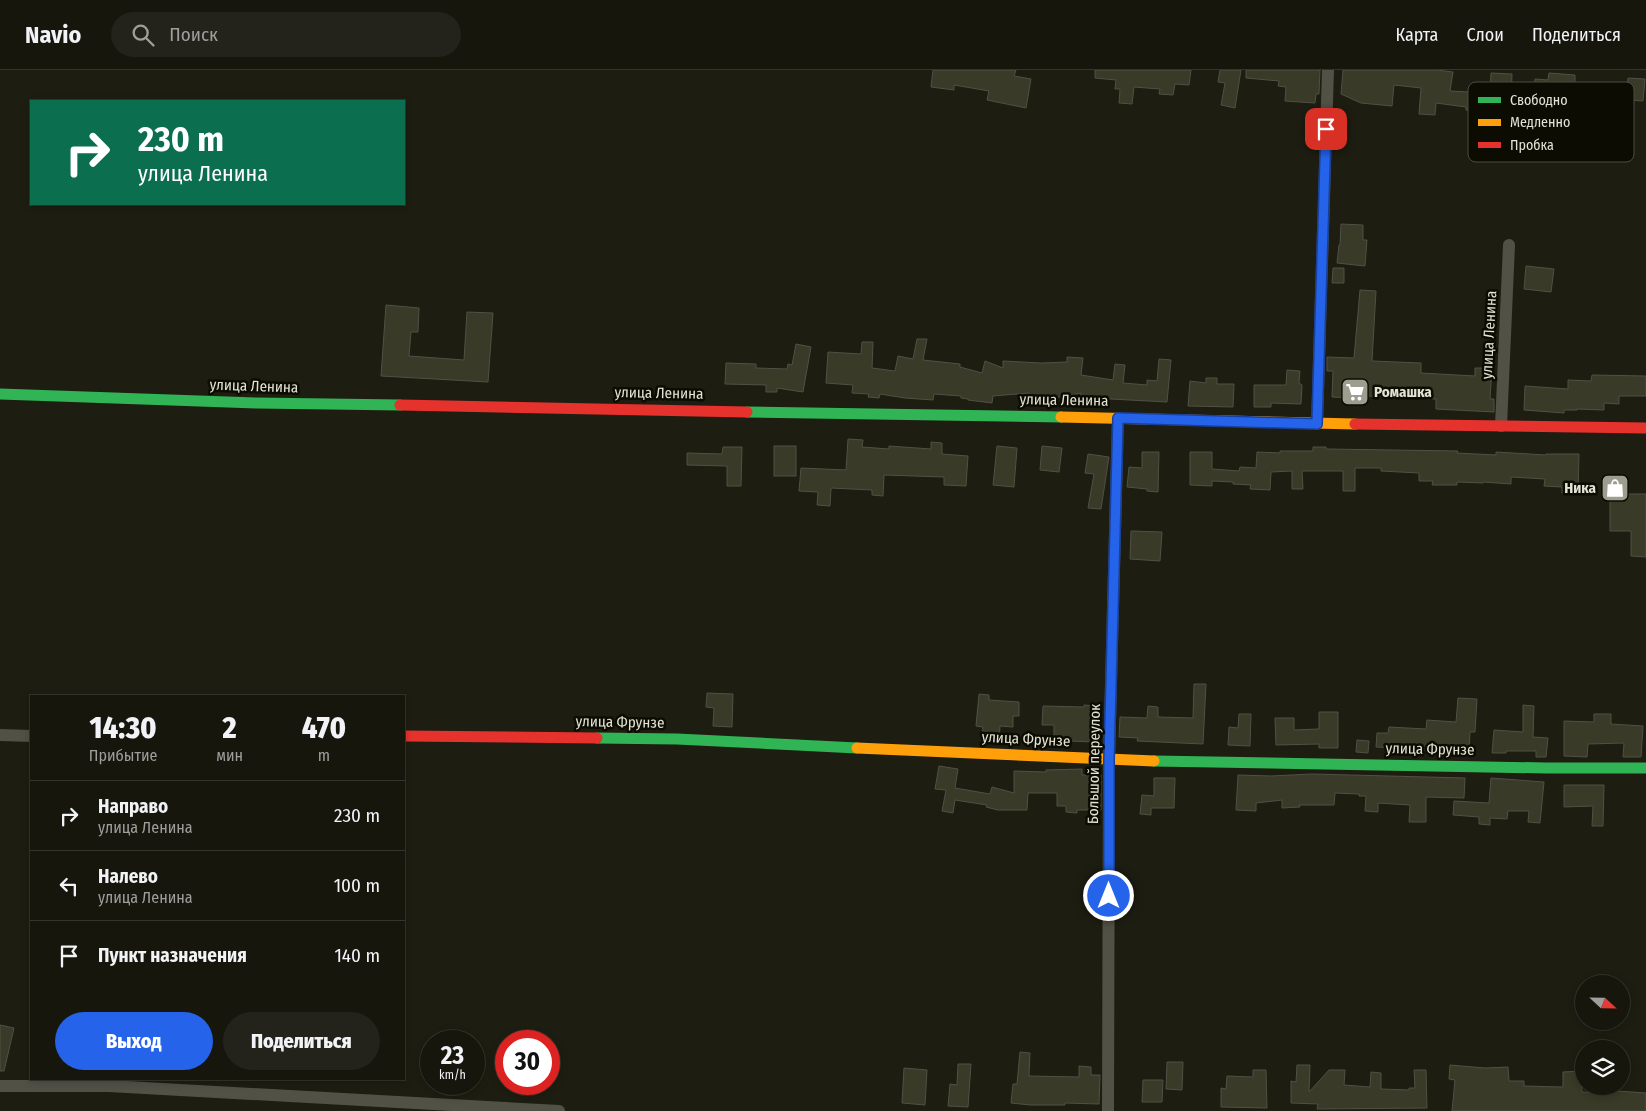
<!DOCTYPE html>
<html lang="ru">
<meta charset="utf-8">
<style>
:root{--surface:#16160d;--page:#23231b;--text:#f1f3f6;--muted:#9e9f9d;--line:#35352e;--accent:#2563eb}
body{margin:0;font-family:"Fira Sans Condensed",sans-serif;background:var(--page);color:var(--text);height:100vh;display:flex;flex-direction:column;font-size:19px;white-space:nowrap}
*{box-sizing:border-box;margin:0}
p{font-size:16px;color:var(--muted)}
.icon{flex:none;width:28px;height:28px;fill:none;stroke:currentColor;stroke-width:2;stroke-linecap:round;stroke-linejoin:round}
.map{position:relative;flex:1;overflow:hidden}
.drawer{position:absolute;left:30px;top:625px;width:375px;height:385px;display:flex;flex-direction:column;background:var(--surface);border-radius:0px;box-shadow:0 2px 8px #0003,0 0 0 1px var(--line)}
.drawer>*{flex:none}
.top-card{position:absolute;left:30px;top:30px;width:375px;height:105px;border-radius:0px;box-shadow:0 2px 8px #0003,0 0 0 1px var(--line);background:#0b6e4f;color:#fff;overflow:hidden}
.needle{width:32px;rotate:112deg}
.fabs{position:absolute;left:1575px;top:905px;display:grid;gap:10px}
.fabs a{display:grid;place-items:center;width:55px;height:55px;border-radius:50%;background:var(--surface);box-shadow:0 2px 8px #0003,0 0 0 1px var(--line);font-size:25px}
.speed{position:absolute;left:420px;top:960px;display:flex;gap:10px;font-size:25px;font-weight:700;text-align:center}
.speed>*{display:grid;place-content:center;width:65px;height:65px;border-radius:50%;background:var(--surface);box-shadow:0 2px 8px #0003,0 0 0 1px var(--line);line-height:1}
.speed small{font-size:12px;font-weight:400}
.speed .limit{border:8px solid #d22;background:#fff;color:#111}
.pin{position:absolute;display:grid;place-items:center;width:42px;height:42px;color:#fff;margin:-21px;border-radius:10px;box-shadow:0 2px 8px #0006}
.me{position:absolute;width:55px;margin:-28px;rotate:0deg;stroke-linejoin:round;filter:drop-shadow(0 0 4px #0008)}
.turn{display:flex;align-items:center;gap:18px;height:105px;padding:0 25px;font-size:22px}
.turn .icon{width:65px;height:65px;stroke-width:2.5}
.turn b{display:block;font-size:35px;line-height:42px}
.eta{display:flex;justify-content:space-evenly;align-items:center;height:85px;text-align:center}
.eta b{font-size:30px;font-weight:800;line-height:35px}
.action{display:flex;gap:10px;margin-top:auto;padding:10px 25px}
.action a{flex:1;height:58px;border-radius:30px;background:var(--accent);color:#fff;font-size:20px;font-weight:800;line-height:58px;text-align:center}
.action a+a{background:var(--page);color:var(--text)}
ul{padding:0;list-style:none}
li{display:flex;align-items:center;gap:15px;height:70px;padding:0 25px;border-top:1px solid var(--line)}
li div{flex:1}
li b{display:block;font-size:19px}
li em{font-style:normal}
header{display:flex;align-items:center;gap:30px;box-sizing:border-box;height:70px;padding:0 25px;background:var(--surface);border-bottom:1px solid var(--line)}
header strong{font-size:24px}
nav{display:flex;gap:28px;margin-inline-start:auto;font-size:18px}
.search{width:350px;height:45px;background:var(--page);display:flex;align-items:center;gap:12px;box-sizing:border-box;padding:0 18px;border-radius:28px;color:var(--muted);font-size:19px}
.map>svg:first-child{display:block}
.building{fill:#3a3a28;stroke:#505045}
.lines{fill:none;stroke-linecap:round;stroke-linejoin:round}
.street{stroke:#515146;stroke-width:12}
.fast{stroke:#30b455;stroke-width:11}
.slow{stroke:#ff9f0a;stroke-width:11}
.jam{stroke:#e5322d;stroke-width:11}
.route-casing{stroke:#184099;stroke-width:12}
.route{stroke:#2563eb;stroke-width:9}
.labels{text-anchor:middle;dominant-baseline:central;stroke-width:5;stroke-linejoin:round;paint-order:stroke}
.street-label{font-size:15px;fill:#e3e4d5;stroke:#0c0c03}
.poi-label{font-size:15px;font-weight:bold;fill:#e3e4d5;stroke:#0c0c03;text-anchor:start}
.key{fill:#0c0c03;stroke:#4c4d42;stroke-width:1}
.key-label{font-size:14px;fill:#e3e4d5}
</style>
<header>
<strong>Navio</strong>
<div class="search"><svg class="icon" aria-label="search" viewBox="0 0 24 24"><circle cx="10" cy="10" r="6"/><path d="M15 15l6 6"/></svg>Поиск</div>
<nav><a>Карта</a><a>Слои</a><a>Поделиться</a></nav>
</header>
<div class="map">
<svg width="1646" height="1041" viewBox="0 0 1646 1041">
<rect width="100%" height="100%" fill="#1d1d11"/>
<!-- building -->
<g class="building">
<polygon points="933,0 1016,0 1014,6 1031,9 1026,38 987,30 989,21 954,15 954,20 931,17"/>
<polygon points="1095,0 1191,0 1189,15 1175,14 1173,25 1159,24 1160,19 1134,17 1132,34 1119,33 1120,19 1115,19 1116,10 1095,8"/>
<polygon points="1220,0 1241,0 1235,38 1221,35 1225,13 1218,12"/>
<polygon points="1246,0 1320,0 1319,24 1316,24 1315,33 1285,31 1286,17 1278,16 1279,11 1246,8"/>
<polygon points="1343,0 1437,0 1453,2 1450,21 1490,23 1491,3 1512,4 1511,37 1478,37 1478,41 1466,40 1466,37 1436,33 1435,45 1419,44 1421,18 1394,15 1392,36 1361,33 1341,24"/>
<polygon points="1549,3 1575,5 1575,19 1567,19 1567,26 1548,25 1548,22 1534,21 1535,9 1548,10"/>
<polygon points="1628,8 1645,9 1643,31 1610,29 1611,18 1627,19"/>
<polygon points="1341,154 1363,155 1363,170 1367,170 1365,196 1337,193 1339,175 1340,175"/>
<polygon points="1526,196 1554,199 1551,222 1524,219"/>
<polygon points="1333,198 1344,198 1344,213 1332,213"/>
<polygon points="1360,220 1376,221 1372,291 1421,293 1421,303 1475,306 1475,298 1492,298 1490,329 1494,329 1494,342 1436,339 1436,329 1367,326 1367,329 1332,327 1333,301 1327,301 1327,287 1354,288"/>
<polygon points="386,235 419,238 418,262 411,262 409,286 464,290 467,242 493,243 488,312 381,306"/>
<polygon points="917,269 927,269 923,290 960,294 960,297 982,303 985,291 1003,298 1003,291 1041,293 1067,292 1067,287 1083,288 1081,305 1113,310 1115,294 1125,295 1123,313 1147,315 1147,310 1157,311 1159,289 1171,290 1167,332 1092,328 1091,332 1080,331 1081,323 1028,333 1029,323 993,326 992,333 968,330 968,329 961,328 961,326 934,324 933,330 905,328 880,324 879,328 868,327 869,324 852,323 853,315 826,313 828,282 861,284 862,272 873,272 872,298 895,301 898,286 913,289"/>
<polygon points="796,274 811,277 803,322 777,318 777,322 766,322 766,315 725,314 726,293 756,294 756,298 787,299 788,294 792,295"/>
<polygon points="1287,300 1300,301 1299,313 1302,315 1301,334 1271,333 1271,337 1254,337 1254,315 1286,315"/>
<polygon points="1592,305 1646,306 1646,326 1619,326 1619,334 1604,333 1604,340 1577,339 1577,340 1564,340 1564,343 1524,340 1525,316 1568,319 1568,310 1591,311"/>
<polygon points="1206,308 1217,308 1217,314 1234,314 1233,337 1188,336 1190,311 1206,313"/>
<polygon points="848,369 863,370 862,377 889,379 889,376 931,379 931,372 942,373 942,384 968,386 966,416 944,415 944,407 884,405 883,426 872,425 872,420 831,418 830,436 817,435 818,422 799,421 801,398 846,400"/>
<rect x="774" y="376" width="22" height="30"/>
<polygon points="997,376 1017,378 1014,417 993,415"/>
<polygon points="1042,376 1062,378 1059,402 1040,400"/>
<polygon points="723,377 742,377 741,416 727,416 727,396 687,395 687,383 722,384"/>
<polygon points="1313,377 1326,377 1326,379 1458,381 1457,383 1496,385 1496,382 1546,385 1546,384 1579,384 1578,423 1562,423 1562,417 1544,416 1545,409 1511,407 1511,414 1483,412 1483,413 1457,412 1457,415 1432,415 1433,411 1419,411 1419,403 1381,401 1381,398 1355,398 1355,421 1343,421 1343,401 1302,401 1303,419 1292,419 1292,401 1271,402 1270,420 1250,419 1251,415 1233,414 1233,412 1212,411 1212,416 1190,415 1190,382 1212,382 1212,399 1239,401 1240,397 1256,398 1257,382 1280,383 1280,381 1313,381"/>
<polygon points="1142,382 1159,382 1158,422 1147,421 1147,419 1127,417 1129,397 1142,398"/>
<polygon points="1088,384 1109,387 1101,439 1088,438 1094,404 1085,403"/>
<polygon points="1610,424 1646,424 1646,487 1631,486 1631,461 1610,461"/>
<polygon points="1131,461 1162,462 1160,491 1130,489"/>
<polygon points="1194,614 1206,614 1203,674 1137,671 1138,668 1119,667 1120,647 1147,648 1148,636 1158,637 1158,647 1193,648"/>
<polygon points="707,623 733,624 732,657 713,656 714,638 706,637"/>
<polygon points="979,624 989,625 989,630 1019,632 1019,646 1013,646 1013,657 1000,656 999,672 982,670 983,657 976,656"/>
<polygon points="1458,628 1477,629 1475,662 1470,662 1469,681 1452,680 1452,683 1414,680 1414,682 1402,681 1402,678 1376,677 1377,663 1388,663 1389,657 1426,659 1427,650 1456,652"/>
<polygon points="1084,635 1097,636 1094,672 1069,671 1069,676 1054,676 1054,655 1042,655 1043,636 1084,637"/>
<polygon points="1523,635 1534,636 1533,667 1548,668 1546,687 1536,687 1536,681 1506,681 1506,683 1492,683 1494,660 1523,662"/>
<polygon points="1319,642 1338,642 1338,678 1319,678 1319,674 1276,675 1275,648 1294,648 1294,660 1319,659"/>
<polygon points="1239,644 1251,644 1250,676 1228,675 1229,657 1238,658"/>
<polygon points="1594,644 1611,644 1611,654 1643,656 1641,687 1623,687 1624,673 1588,674 1587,687 1564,686 1564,651 1594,652"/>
<polygon points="1357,670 1369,671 1368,683 1356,682"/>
<polygon points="939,696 958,699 955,718 990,724 992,717 1014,723 1014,701 1046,702 1046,700 1082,699 1082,705 1101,705 1101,740 1077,740 1077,743 1066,742 1066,736 1057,736 1057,723 1028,723 1027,740 998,740 986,737 987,735 955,730 953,743 942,741 946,720 935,719"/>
<polygon points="1312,704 1465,708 1464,728 1426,727 1426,752 1409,752 1410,735 1378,733 1378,742 1365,741 1366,726 1359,726 1359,724 1335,723 1334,735 1299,735 1300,737 1282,738 1282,730 1256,733 1256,741 1236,740 1238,705 1271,706"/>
<polygon points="1154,708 1175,708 1174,738 1151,738 1151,745 1140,744 1142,725 1154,726"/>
<polygon points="1491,708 1544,712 1540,753 1528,752 1529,741 1508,741 1507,749 1490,748 1490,755 1479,754 1479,747 1453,745 1454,731 1489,733"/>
<polygon points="1564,715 1604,715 1603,756 1592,756 1593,736 1564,737"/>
<polygon points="0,955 14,958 4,1001 0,1001"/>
<polygon points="1020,982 1030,983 1029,1006 1079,1007 1079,996 1091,997 1091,1005 1100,1005 1099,1034 1065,1033 1065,1035 1030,1035 1011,1033 1013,1014 1017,1014"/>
<polygon points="1167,992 1183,992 1182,1020 1166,1019"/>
<polygon points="958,994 971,994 968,1037 948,1036 950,1014 957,1015"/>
<polygon points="1297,995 1310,995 1309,1022 1329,1000 1345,1000 1344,1015 1370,1017 1371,1002 1381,1003 1381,1019 1409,1020 1409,1018 1415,1018 1414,1000 1426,1000 1427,1038 1317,1039 1318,1034 1291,1033 1291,1011 1296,1012"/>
<polygon points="1450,995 1485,998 1508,997 1509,1011 1524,1011 1524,1016 1563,1017 1563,1002 1581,1001 1582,1022 1607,1023 1607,1016 1618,1016 1617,1021 1646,1023 1646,1041 1452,1041 1455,1010 1449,1009"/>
<polygon points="904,998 927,1000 925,1035 902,1033"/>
<polygon points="1253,1000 1266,1000 1267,1038 1221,1037 1221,1018 1226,1019 1227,1006 1253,1007"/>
<polygon points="1143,1010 1163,1010 1162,1032 1142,1032"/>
</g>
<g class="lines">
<!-- street -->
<g class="street">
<polyline points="1317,354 1328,0"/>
<polyline points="1501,356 1509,175"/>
<polyline points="0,665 31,666"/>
<polyline points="0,1016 109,1016 559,1041"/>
<polyline points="1108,1041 1109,690 1118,348"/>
</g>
<!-- fast -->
<g class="fast">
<polyline points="0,324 257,333 400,335"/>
<polyline points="747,342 1061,347"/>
<polyline points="597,668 677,669 857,678"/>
<polyline points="1154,691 1546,698 1646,698"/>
</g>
<!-- slow -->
<g class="slow">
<polyline points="1061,347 1355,354"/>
<polyline points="857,678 1154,691"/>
</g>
<!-- jam -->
<g class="jam">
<polyline points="400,335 747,342"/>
<polyline points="1355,354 1646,358"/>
<polyline points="404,666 597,668"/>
</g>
</g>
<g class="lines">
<defs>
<polyline id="route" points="1109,826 1109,690 1118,348 1317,354 1326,59"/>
</defs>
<!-- route casing -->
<use href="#route" class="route-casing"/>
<!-- route -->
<use href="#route" class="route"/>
</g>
<!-- icons -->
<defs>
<symbol id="supermarket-square" viewBox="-11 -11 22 22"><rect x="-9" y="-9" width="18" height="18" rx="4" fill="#9e9e90" stroke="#0c0c03"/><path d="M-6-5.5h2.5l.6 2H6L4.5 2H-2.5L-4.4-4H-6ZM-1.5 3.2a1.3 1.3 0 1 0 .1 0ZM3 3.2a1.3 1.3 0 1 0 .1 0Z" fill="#fff"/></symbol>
<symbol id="shop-square" viewBox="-11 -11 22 22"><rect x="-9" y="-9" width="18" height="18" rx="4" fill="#9e9e90" stroke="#0c0c03"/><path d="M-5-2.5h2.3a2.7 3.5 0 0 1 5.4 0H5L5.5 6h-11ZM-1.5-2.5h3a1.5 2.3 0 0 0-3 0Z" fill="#fff"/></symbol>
</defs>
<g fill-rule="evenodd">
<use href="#supermarket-square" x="1339" y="306" width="32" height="32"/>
<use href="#shop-square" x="1599" y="402" width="32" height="32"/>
</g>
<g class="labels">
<!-- street labels -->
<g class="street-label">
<text transform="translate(1489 265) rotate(-87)">улица Ленина</text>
<text transform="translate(254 316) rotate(2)">улица Ленина</text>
<text transform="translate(659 323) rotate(1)">улица Ленина</text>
<text transform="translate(1064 330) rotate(1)">улица Ленина</text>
<text transform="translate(620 652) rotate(1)">улица Фрунзе</text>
<text transform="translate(1026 669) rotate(3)">улица Фрунзе</text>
<text transform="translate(1430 679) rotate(1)">улица Фрунзе</text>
<text transform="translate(1094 694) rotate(-89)">Большой переулок</text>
</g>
<!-- poi labels -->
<g class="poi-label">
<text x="1374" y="322">Ромашка</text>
<text x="1596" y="418" text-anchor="end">Ника</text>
</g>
</g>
<!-- legend -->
<rect x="1468" y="12" width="166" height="80" rx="8" class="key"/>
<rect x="1478" y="27" width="23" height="6" fill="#30b455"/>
<rect x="1478" y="49" width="23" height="7" fill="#ff9f0a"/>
<rect x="1478" y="72" width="23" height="6" fill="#e5322d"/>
<g class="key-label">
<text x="1510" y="35">Свободно</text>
<text x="1510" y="57">Медленно</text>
<text x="1510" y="80">Пробка</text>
</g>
</svg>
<div class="fabs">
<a><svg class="needle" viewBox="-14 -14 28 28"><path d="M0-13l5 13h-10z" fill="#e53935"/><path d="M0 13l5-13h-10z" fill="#9e9f9d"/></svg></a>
<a><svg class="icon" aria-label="layers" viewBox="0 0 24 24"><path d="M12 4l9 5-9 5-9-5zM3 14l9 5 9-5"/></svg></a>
</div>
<div class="speed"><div>23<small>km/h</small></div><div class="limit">30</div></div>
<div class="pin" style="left:1326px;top:59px;background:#d93025"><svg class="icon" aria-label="arrive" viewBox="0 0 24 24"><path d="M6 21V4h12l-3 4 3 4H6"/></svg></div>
<svg class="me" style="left:1109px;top:826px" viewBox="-20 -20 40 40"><circle r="17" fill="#2563eb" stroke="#fff" stroke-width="3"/><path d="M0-11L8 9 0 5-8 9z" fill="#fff"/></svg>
<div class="top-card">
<div class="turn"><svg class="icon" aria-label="right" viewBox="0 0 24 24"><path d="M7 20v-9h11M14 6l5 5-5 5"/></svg><div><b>230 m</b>улица Ленина</div></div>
</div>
<section class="drawer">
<div class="eta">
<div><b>14:30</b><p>Прибытие</p></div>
<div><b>2</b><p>мин</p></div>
<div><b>470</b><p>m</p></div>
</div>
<ul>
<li><svg class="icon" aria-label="right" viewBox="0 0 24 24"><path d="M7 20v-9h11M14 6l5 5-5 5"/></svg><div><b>Направо</b><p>улица Ленина</p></div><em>230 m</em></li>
<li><svg class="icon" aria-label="left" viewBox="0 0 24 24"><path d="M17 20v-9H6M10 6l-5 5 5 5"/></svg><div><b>Налево</b><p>улица Ленина</p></div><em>100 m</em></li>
<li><svg class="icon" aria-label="arrive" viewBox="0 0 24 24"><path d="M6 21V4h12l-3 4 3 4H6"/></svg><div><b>Пункт назначения</b></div><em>140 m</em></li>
</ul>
<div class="action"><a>Выход</a><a>Поделиться</a></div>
</section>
</div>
